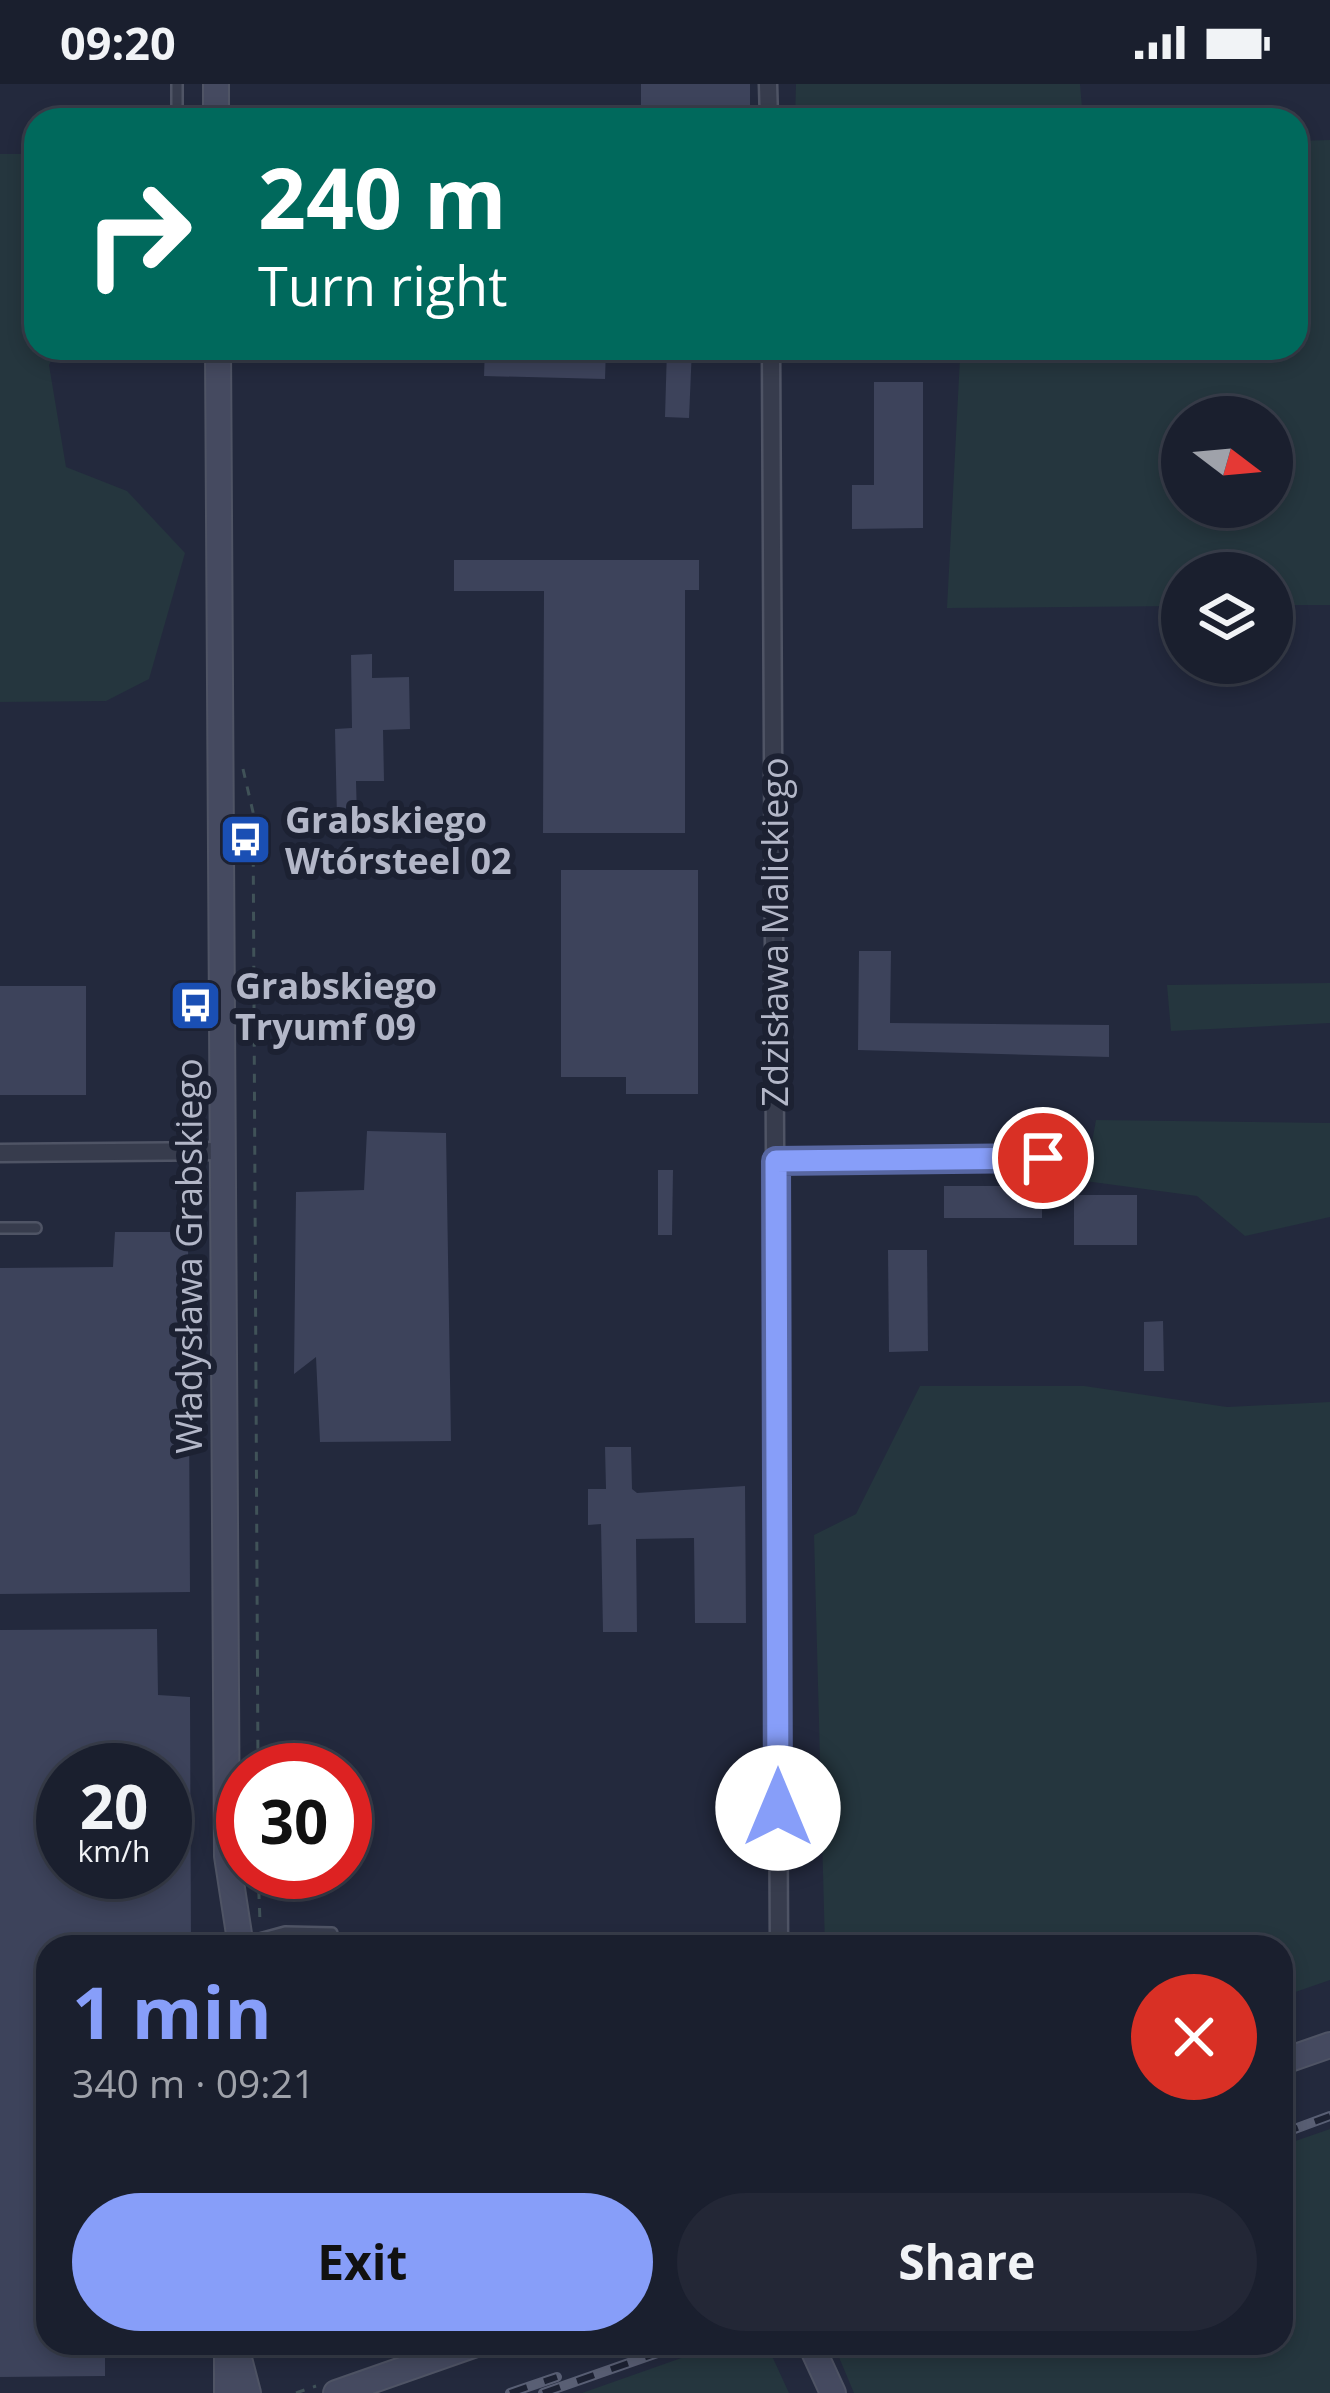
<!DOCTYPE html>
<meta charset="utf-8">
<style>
:root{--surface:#1a1f2e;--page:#232736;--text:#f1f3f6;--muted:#9fa2aa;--line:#383d4a;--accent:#879ef9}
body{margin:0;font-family:"Open Sans",sans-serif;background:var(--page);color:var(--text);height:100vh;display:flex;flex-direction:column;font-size:45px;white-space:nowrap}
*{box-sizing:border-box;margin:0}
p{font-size:39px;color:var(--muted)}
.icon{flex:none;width:66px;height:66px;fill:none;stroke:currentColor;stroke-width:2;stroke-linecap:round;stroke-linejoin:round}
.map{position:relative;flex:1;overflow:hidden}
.side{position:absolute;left:36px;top:1851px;width:1257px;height:420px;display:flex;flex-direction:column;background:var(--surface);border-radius:36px;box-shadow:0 6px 18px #0003,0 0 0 3px var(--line)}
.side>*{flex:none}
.guide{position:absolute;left:24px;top:24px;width:1284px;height:252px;border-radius:36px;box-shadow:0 6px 18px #0003,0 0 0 3px var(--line);background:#00695c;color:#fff;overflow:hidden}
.needle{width:78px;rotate:106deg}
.buttons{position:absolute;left:1161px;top:312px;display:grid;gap:24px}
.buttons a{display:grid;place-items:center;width:132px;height:132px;border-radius:50%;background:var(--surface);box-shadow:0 6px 18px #0003,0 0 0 3px var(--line);font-size:60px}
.speed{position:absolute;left:36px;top:1659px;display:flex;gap:24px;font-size:60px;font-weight:700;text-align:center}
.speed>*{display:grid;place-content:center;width:156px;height:156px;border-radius:50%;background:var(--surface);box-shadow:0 6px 18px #0003,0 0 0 3px var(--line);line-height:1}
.speed small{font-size:30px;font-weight:400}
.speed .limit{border:18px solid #d22;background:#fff;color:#111}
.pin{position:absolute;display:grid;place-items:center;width:102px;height:102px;color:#fff;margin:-51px;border:6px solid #fff;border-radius:50%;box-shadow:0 3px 12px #0007}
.me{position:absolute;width:132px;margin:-66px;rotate:0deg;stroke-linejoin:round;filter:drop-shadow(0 0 9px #0008)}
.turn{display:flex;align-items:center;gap:42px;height:252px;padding:0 36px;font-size:54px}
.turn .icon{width:156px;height:156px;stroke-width:2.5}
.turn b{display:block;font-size:84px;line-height:102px}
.round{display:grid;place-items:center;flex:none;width:126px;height:126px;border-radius:63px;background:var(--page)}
.summary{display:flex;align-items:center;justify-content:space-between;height:204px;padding:0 36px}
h1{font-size:72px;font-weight:700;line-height:90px;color:var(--accent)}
.primary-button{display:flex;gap:24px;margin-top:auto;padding:24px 36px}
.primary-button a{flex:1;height:138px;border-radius:72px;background:var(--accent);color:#111;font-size:48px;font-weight:700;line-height:138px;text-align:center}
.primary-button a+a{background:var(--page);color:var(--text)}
.status{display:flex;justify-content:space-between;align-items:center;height:84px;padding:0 60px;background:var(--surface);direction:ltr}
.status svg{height:33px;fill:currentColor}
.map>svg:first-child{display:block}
.green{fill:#25363e;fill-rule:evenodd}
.building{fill:#3d435b;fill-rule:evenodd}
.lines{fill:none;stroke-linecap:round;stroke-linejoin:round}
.lane-casing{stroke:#4f5465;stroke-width:14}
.street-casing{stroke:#4f5465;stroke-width:21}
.secondary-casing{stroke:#4f5465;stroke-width:28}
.path{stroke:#405258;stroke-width:3;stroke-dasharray:9 9;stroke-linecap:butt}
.lane{stroke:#373c4d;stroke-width:9}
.street{stroke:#373c4d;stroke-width:16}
.secondary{stroke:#454a60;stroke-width:24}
.rail-casing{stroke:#595f74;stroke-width:10}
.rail{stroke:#1c2132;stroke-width:6;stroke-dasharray:18;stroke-linecap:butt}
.route-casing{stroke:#5867a2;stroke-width:30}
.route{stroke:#879ef9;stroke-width:21}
.labels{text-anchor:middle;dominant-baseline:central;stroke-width:12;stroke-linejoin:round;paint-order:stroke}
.poi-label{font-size:36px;font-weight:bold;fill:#b3b7c8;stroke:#1c2132;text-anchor:start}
.street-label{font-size:36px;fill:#b3b7c8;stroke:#1c2132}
</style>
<div class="status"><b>09:20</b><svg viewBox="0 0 49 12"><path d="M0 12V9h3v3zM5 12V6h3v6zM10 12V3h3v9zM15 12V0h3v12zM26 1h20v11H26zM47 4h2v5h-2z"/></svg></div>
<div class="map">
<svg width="1330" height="2309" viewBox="0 0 1330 2309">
<rect width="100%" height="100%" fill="#23293d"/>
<!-- green -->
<g class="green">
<polygon points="796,0 1080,0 1083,36 795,36"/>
<path d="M 1330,56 L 1330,521 L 1272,521 L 1272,489 L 1182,489 L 1182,522 L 947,524 L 960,274 L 1083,264 L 1296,264 L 1296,57 ZM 1182,333 L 1272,333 L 1272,423 L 1182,423 Z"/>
<polygon points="0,70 36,70 36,264 57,264 49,281 66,383 127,407 185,469 149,595 106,617 0,618"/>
<polygon points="1330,899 1330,939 1171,947 1167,901"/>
<polygon points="1096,1036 1330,1039 1330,1133 1245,1152 1197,1112 1085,1097"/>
<polygon points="920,1302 1084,1302 1227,1323 1330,1318 1330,1896 1281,1913 1281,1863 825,1863 814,1451 856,1430"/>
<polygon points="1330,2045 1330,2309 854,2309 833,2259 1281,2259 1281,2062"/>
<polygon points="724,2259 766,2259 789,2309 582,2309"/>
</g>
<!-- building -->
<g class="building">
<rect x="641" y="0" width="109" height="36"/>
<polygon points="485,264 606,264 605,295 484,292"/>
<polygon points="667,264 692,264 689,334 665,333"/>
<polygon points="874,298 923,298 923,444 852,445 852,401 874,401"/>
<polygon points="454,476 699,476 699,506 685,506 685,749 543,749 544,507 454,507"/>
<polygon points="372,570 372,594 409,593 410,645 383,646 384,697 356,697 357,734 337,735 335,645 352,644 351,571"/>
<polygon points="561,786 698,786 698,1010 626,1010 626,993 561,993"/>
<polygon points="859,867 891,867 890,939 1109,941 1109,973 858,966"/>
<rect x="0" y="902" width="86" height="109"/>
<polygon points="367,1047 446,1049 451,1357 320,1358 316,1273 294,1290 296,1108 364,1106"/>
<polygon points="658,1086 673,1086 672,1151 658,1151"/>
<rect x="944" y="1102" width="98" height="32"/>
<rect x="1074" y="1111" width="63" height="50"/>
<polygon points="115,1148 188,1148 190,1508 0,1510 0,1184 113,1183"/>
<polygon points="888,1166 927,1166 928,1267 889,1268"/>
<polygon points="1163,1237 1164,1287 1144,1287 1144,1238"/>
<polygon points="605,1363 631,1363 632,1405 637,1409 745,1402 746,1539 695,1539 694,1454 636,1455 637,1548 603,1548 601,1440 588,1441 588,1405 606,1405"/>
<path d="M 157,1545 L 158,1611 L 190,1613 L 191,1863 L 48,1863 L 48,2259 L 105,2259 L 105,2292 L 0,2293 L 0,1546 ZM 63,1686 L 165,1686 L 165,1788 L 63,1788 Z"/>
</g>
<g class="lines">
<defs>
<g id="lane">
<polyline points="177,0 177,36"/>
<polyline points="775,1077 1059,1074"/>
<polyline points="0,1144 36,1144"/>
<polyline points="245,1859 285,1848 332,1849"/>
</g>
<g id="street">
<polyline points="768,0 769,36"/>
<polyline points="771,264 779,1863"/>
<polyline points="0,1069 224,1067"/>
</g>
<g id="secondary">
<polyline points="216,0 216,36"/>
<polyline points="218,264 227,1772 241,1863"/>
<polyline points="1281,1978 1330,1961"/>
<polyline points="235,2259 248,2309"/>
<polyline points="810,2259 833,2309"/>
<polyline points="227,2309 227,2261"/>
<polyline points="336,2309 479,2259"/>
</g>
</defs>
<!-- lane casing -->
<use href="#lane" class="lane-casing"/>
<!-- street casing -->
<use href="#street" class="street-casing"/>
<!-- secondary casing -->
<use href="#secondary" class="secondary-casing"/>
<!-- path -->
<g class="path">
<polyline points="243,685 253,728 258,1686"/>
<polyline points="258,1788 260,1837"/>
<polyline points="497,2267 518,2259"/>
<polyline points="296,2309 316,2302"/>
</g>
<!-- lane -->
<use href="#lane" class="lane"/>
<!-- street -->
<use href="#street" class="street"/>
<!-- secondary -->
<use href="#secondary" class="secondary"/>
<defs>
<g id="rail">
<polyline points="1281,2050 1330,2032"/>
<polyline points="510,2309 557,2293"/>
<polyline points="543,2309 686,2259"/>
</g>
</defs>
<!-- rail casing -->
<use href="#rail" class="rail-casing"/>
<!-- rail -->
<use href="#rail" class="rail"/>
</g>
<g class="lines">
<defs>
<polyline id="route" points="778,1724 776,1077 1043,1074"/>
</defs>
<!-- route casing -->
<use href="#route" class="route-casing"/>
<!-- route -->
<use href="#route" class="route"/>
</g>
<!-- icons -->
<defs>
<symbol id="bus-square" viewBox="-11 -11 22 22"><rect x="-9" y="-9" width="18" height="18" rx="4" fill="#1a4fb4" stroke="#1c2132"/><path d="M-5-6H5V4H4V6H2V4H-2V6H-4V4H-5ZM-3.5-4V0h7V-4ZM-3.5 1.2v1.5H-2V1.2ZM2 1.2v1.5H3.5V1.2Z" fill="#fff"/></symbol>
</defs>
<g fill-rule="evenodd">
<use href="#bus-square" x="216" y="726" width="59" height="59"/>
<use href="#bus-square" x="166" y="892" width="59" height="59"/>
</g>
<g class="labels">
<!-- poi labels -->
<g class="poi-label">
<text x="285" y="735">Grabskiego<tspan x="285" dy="41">Wtórsteel 02</tspan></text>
<text x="235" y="901">Grabskiego<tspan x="235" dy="41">Tryumf 09</tspan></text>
</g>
<!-- street labels -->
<g class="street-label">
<text transform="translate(774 848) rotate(-90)">Zdzisława Malickiego</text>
<text transform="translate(188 1172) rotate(-90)">Władysława Grabskiego</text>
</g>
</g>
</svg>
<div class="buttons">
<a><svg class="needle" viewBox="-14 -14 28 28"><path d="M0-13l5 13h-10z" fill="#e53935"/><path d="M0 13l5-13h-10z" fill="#9fa2aa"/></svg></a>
<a><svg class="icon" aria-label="layers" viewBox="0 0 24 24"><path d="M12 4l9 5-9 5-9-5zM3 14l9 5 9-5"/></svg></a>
</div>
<div class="speed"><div>20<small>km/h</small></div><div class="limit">30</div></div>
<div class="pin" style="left:1043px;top:1074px;background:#d93025"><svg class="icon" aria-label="arrive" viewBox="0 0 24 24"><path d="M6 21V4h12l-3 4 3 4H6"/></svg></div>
<svg class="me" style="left:778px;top:1724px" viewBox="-20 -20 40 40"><circle r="19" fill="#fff"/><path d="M0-13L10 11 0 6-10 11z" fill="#879ef9"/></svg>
<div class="guide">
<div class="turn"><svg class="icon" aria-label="right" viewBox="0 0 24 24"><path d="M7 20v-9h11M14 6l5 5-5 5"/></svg><div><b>240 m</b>Turn right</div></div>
</div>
<section class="side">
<div class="summary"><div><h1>1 min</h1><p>340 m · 09:21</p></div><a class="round" style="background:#d93025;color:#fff"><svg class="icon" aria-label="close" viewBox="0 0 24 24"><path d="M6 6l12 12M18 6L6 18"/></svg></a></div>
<div class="primary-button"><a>Exit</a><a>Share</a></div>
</section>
</div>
